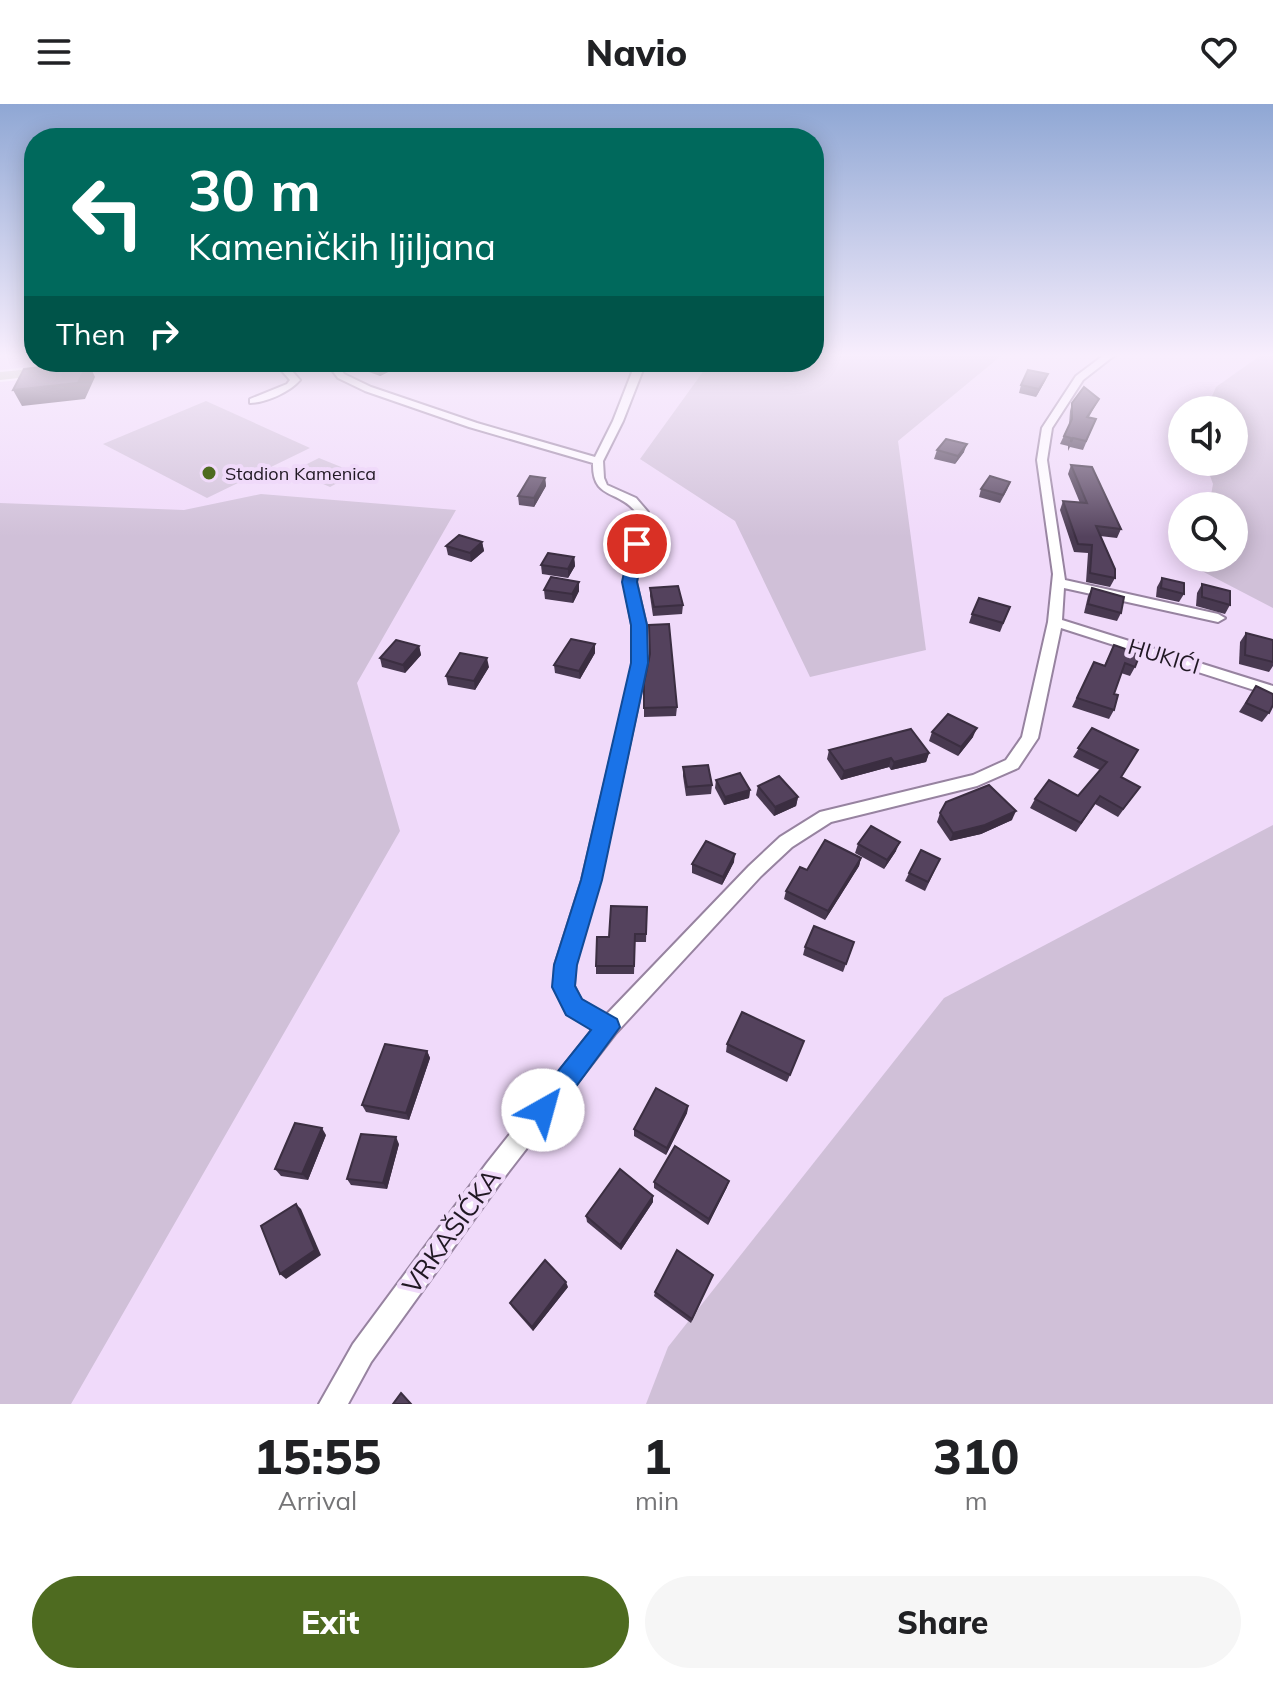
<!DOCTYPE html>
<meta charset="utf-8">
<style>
:root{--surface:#fff;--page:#f6f6f6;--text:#202124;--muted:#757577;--accent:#4e6b20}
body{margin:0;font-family:Mulish,sans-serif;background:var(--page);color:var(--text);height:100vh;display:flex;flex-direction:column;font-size:30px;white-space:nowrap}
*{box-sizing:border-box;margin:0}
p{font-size:26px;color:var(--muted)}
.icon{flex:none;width:44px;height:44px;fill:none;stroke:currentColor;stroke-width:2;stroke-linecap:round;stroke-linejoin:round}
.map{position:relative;height:1300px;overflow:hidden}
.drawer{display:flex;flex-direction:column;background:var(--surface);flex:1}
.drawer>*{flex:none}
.hud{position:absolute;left:24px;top:24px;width:800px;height:244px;border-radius:32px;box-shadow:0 4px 20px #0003;background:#00695c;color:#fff;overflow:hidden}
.buttons{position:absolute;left:1168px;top:292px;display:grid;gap:16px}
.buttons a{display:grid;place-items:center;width:80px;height:80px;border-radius:50%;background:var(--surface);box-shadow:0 4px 20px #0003;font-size:40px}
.pin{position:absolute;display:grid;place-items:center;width:68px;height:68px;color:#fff;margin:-34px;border:4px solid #fff;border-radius:50%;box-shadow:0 2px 8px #0007}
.me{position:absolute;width:88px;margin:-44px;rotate:38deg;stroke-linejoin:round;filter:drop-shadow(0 0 6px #0008)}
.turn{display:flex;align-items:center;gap:28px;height:168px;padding:0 32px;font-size:36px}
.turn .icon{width:104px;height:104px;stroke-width:2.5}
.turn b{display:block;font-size:56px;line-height:68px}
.then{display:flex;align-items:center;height:76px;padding:0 32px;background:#0003;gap:16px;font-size:30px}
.eta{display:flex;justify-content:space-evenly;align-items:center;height:136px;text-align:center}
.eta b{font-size:48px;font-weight:800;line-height:56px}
.button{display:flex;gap:16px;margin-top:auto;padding:16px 32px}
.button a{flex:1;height:92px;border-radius:48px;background:var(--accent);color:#fff;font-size:32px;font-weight:800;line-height:92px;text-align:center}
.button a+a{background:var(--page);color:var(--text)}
header{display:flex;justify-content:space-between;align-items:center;height:104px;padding:0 32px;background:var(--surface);font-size:36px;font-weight:800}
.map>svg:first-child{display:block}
.green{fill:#d0c0d8}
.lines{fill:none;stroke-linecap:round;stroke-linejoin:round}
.minor-casing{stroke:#9783a0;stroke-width:4}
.major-casing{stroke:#fff;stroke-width:4}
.minor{fill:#fff;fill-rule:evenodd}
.major{fill:#bfd1a9;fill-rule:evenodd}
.wall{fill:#483950}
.shaded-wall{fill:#3b2e41}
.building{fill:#54425d;stroke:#3b2e41;stroke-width:2}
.route{fill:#1a73e8;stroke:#114b97;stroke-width:2}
.poi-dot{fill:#4e6b20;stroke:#f0dafa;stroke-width:3}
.labels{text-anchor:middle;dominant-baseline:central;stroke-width:8;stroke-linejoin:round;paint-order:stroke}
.far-poi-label{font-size:18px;fill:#201823;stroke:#f0dafa;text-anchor:start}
.street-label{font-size:22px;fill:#201823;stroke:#f0dafa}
.near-street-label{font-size:26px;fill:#201823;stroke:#f0dafa}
</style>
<header><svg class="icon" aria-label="menu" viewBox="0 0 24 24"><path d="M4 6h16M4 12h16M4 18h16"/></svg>Navio<svg class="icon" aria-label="heart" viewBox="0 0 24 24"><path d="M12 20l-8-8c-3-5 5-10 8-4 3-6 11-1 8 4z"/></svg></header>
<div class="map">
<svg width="1273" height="1300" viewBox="0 0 1273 1300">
<rect width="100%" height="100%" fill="#f0dafa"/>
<!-- green -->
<g class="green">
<polygon points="814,251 1002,251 898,337 926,546 810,573 735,417 640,355 710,258 814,258"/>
<polygon points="1261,251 1273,251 1273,504 1198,465 1200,454 1234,454 1234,402 1209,402 1213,380 1205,358 1234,358 1234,306 1206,306 1216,283"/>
<polygon points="206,297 310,344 207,394 103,340"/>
<polygon points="319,354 356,369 330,383 293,367"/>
<polygon points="261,390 456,406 357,579 400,727 71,1300 0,1300 0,399 184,406"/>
<polygon points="1273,721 1273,1300 646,1300 668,1243 944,894"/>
</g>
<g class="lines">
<defs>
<g id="minor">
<path d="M 1104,251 L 1115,251 L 1083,276 L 1052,324 L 1047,356 L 1065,476 L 1218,510 L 1225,514 L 1218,518 L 1064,484 L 1062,516 L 1273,582 L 1273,592 L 1061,524 L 1038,634 L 1018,664 L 977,682 L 831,718 L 792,743 L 761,772 L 615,930 L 503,1075 L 371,1258 L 348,1300 L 319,1300 L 353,1240 L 487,1059 L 593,925 L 567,910 L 554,883 L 555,861 L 582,776 L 633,559 L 632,521 L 624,478 L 636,408 C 617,385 592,396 593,359 L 469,323 L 365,287 L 338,274 L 326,258 L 336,258 L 344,270 L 371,283 L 477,319 L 595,353 L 613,317 L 636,258 L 646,258 L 623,317 L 603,357 L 604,374 L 607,381 L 636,394 L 648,408 L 636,478 L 646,521 L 647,559 L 600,776 L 575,861 L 574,882 L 581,896 L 606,911 L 749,762 L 780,733 L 820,708 L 973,671 L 1006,656 L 1022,633 L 1048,518 L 1053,470 L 1037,356 L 1042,324 L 1076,272 Z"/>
<path d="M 274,258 L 284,258 L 300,276 C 290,288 265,299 250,299 L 250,295 L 287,280 L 290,276 Z"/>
</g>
<polygon id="major" points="105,258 145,258 139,261 0,276 0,268"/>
</defs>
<!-- minor casing -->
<use href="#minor" class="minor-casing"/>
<!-- major casing -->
<use href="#major" class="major-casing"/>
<!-- minor -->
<use href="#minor" class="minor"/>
<!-- major -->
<use href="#major" class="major"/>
</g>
<!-- wall -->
<g class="wall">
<polygon points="342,258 408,258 380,272"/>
<polygon points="1048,270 1045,277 1036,293 1019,289 1021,281"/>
<polygon points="1099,295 1089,313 1096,315 1083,346 1070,343 1068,347 1068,342 1060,340 1069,321 1070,307 1072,299"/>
<polygon points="937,346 964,348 955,360 934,355"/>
<polygon points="1071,361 1121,425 1117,434 1100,432 1115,474 1110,483 1086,478 1088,449 1074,448 1060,406 1063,397 1080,399 1068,370"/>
<polygon points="545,374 546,382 534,403 519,401 518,392"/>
<polygon points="1010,378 1007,386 1000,399 979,393 981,385"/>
<polygon points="482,438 484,447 471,458 448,451 446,442"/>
<polygon points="574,453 575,462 568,474 542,470 541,461"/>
<polygon points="1162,474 1184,490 1179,498 1156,493 1157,483"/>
<polygon points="579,478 579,487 573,499 545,495 544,486"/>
<polygon points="1202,480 1230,501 1225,510 1196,502 1197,489"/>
<polygon points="650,484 683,501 682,510 653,512 650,492"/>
<polygon points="1092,484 1121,509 1117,517 1084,509 1088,492"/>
<polygon points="1010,503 1000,528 969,519 972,510"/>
<polygon points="1246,529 1273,536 1273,562 1269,568 1239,560 1240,538"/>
<polygon points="595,540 595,549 580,575 555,569 554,561"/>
<polygon points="1114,541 1135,563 1130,572 1121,569 1114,590 1114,606 1109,615 1072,603 1094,558 1104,562"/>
<polygon points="419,542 421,551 405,569 382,563 380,554"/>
<polygon points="489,563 475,586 448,581 446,572"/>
<polygon points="644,579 677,603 676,612 644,613"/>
<polygon points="1256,582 1269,609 1262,618 1239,608"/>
<polygon points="1092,624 1121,673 1140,683 1118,713 1095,700 1076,728 1030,704 1035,695 1078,692 1100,666 1073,653"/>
<polygon points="932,628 973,633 958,652 929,637"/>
<polygon points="829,646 929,649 926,658 891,666 889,663 841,676 827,655"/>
<polygon points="683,663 712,681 711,690 686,692 683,672"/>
<polygon points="716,676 750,686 749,694 724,701 715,684"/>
<polygon points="758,682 798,693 796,702 774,712 756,691"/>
<polygon points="940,709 1012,716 981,730 950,737 937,718"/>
<polygon points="858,740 896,747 884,765 855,749"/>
<polygon points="861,754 859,762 825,816 784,795 786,787 807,766"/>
<polygon points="940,755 925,787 905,777 909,769"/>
<polygon points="734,758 722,781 692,769 692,760"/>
<polygon points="647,803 646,838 635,838 634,870 596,870 596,862 609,833"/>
<polygon points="854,838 843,868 803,851 805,843"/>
<polygon points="727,940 801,945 787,978 726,948"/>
<polygon points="427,947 430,954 409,1016 366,1008 362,1001"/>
<polygon points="688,1002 687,1009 666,1051 634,1032 634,1025"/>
<polygon points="326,1031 308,1076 281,1072 275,1065"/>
<polygon points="399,1040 387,1085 351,1081 347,1075"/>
<polygon points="654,1078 727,1083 708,1121 654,1084"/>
<polygon points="653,1098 621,1146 587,1118 586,1112"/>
<polygon points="713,1171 691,1219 654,1192 655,1188"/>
<polygon points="568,1183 533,1227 512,1203 510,1199"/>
</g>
<!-- shaded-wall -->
<g class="shaded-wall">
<polygon points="88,258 95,273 85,295 22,302 13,286"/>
<polygon points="391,258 408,258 380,272 378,264"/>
<polygon points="1048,270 1045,277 1036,293 1039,285"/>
<polygon points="967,340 964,348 955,360 958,352"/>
<polygon points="545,374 546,382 534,403 534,394"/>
<polygon points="482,438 484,447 471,458 470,449"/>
<polygon points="574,453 575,462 568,474 568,465"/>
<polygon points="579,478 579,487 573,499 572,490"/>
<polygon points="595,540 595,549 580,575 579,567"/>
<polygon points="419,542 421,551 405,569 403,561"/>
<polygon points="487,554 489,563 475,586 474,577"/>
<polygon points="977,624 973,633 958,652 961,643"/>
<polygon points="929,649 926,658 891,666 894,658"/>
<polygon points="891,654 889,663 841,676 844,667"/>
<polygon points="750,686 749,694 724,701 725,693"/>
<polygon points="798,693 796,702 774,712 775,703"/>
<polygon points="1016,707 1012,716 981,730 950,737 953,729"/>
<polygon points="900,738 896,747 884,765 887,756"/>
<polygon points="735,750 734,758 722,781 723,773"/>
<polygon points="861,754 859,762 825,816 828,807"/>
<polygon points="427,947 430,954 409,1016 406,1009"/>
<polygon points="688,1002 687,1009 666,1051 667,1044"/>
<polygon points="322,1024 326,1031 308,1076 302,1070"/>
<polygon points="396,1033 399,1040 387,1085 383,1079"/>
<polygon points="729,1077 727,1083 708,1121 709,1115"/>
<polygon points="653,1092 653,1098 621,1146 620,1141"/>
<polygon points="296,1100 301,1105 321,1151 286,1175 280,1170"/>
<polygon points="566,1178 568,1183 533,1227 532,1223"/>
</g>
<!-- building -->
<g class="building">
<polygon points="88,258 78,279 13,286 24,265"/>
<polygon points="361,258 391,258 378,264"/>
<polygon points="1028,266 1048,270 1039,285 1021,281"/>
<polygon points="1084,283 1099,295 1087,313 1096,315 1086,337 1073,334 1071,338 1071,334 1064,332 1072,315 1072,299"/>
<polygon points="946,335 967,340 958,352 937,346"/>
<polygon points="1071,361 1092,363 1121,425 1096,422 1115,465 1115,474 1090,469 1092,441 1078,440 1063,397 1087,399"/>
<polygon points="530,372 545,374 534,394 518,392"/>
<polygon points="990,372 1010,378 1003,391 981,385"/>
<polygon points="459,431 482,438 470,449 446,442"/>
<polygon points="548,449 574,453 568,465 541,461"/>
<polygon points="551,473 579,478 572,490 544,486"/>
<polygon points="1162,474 1184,479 1184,490 1161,484"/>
<polygon points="1202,480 1230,487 1230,501 1202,493"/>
<polygon points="678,482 683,501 654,503 650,484"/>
<polygon points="1092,484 1124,493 1121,509 1088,500"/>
<polygon points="979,494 1010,503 1003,519 972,510"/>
<polygon points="669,520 677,603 644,604 644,579 650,550 649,521"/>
<polygon points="1246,529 1273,536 1273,558 1245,551"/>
<polygon points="571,535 595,540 579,567 554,561"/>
<polygon points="396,536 419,542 403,561 380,554"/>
<polygon points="1114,541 1140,550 1135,563 1125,559 1114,590 1118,591 1114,606 1077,594 1094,558 1105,562"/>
<polygon points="460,549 487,554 474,577 446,572"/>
<polygon points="1256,582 1273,590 1273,601 1269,609 1246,599"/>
<polygon points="948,610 977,624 961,643 932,628"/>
<polygon points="1092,624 1138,646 1121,673 1140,683 1123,705 1100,692 1081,719 1035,695 1049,676 1078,692 1107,658 1078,644"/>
<polygon points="911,625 929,649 894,658 891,654 844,667 829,646"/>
<polygon points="708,661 712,681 687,683 683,663"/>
<polygon points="740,669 750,686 725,693 716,676"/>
<polygon points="779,672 798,693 775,703 758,682"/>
<polygon points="989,681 1016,707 985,721 953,729 940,709 946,698"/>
<polygon points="871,722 900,738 887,756 858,740"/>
<polygon points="825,736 861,754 828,807 786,787 800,763 807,766"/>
<polygon points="706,737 735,750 723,773 692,760"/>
<polygon points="921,746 940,755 928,778 909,769"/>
<polygon points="611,802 647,803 646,830 635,830 634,862 596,862 597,833 609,833"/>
<polygon points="814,822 854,838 846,860 805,843"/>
<polygon points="742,908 804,937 790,971 727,940"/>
<polygon points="385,940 427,947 406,1009 362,1001"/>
<polygon points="656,984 688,1002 667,1044 634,1025"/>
<polygon points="295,1019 322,1024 302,1070 275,1065"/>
<polygon points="361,1030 396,1033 383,1079 347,1075"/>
<polygon points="675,1042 729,1077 709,1115 654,1078"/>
<polygon points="620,1065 653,1092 620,1141 586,1112"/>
<polygon points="296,1100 315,1146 280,1170 261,1122"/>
<polygon points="677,1146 713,1171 692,1215 655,1188"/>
<polygon points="545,1156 566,1178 532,1223 510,1199"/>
<polygon points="401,1289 411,1300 393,1300"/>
</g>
<!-- sky -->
<linearGradient id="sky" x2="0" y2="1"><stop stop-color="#8fa7d4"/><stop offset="0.58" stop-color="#f8eefd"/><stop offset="1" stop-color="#f8eefd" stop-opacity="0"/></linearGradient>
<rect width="1273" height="433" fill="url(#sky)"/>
<!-- route -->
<polygon class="route" points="637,436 644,440 637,478 647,521 648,559 602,776 577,861 575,882 582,895 617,915 620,923 552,1015 543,1019 534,1015 530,1006 534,997 591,926 566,911 552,883 554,861 581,776 631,559 631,521 622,478 630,440"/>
<!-- markers -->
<circle class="poi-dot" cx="209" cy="369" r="8"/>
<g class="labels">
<!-- far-poi labels -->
<g class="far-poi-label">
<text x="225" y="369">Stadion Kamenica</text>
</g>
<!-- street labels -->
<g class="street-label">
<text transform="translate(1164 552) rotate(17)">HUKIĆI</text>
</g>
<!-- near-street labels -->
<g class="near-street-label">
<text transform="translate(451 1127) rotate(-54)">VRKAŠIĆKA</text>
</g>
</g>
</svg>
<div class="buttons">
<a><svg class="icon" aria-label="sound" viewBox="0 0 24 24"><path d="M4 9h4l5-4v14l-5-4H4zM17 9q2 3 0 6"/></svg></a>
<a><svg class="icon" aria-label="search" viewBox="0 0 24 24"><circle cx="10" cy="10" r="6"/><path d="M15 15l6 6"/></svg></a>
</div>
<div class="pin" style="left:637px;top:440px;background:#d93025"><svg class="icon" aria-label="arrive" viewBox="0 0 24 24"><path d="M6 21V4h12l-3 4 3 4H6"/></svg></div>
<svg class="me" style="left:543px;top:1006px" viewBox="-20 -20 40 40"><circle r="19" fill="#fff"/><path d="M0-13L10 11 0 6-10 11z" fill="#1a73e8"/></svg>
<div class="hud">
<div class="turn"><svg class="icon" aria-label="left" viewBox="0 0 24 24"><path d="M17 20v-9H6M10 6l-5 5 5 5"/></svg><div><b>30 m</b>Kameničkih ljiljana</div></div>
<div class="then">Then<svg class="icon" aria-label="right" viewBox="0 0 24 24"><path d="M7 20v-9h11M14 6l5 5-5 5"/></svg></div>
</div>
</div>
<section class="drawer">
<div class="eta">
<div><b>15:55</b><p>Arrival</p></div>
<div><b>1</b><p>min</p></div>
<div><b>310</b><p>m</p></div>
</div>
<div class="button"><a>Exit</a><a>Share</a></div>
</section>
